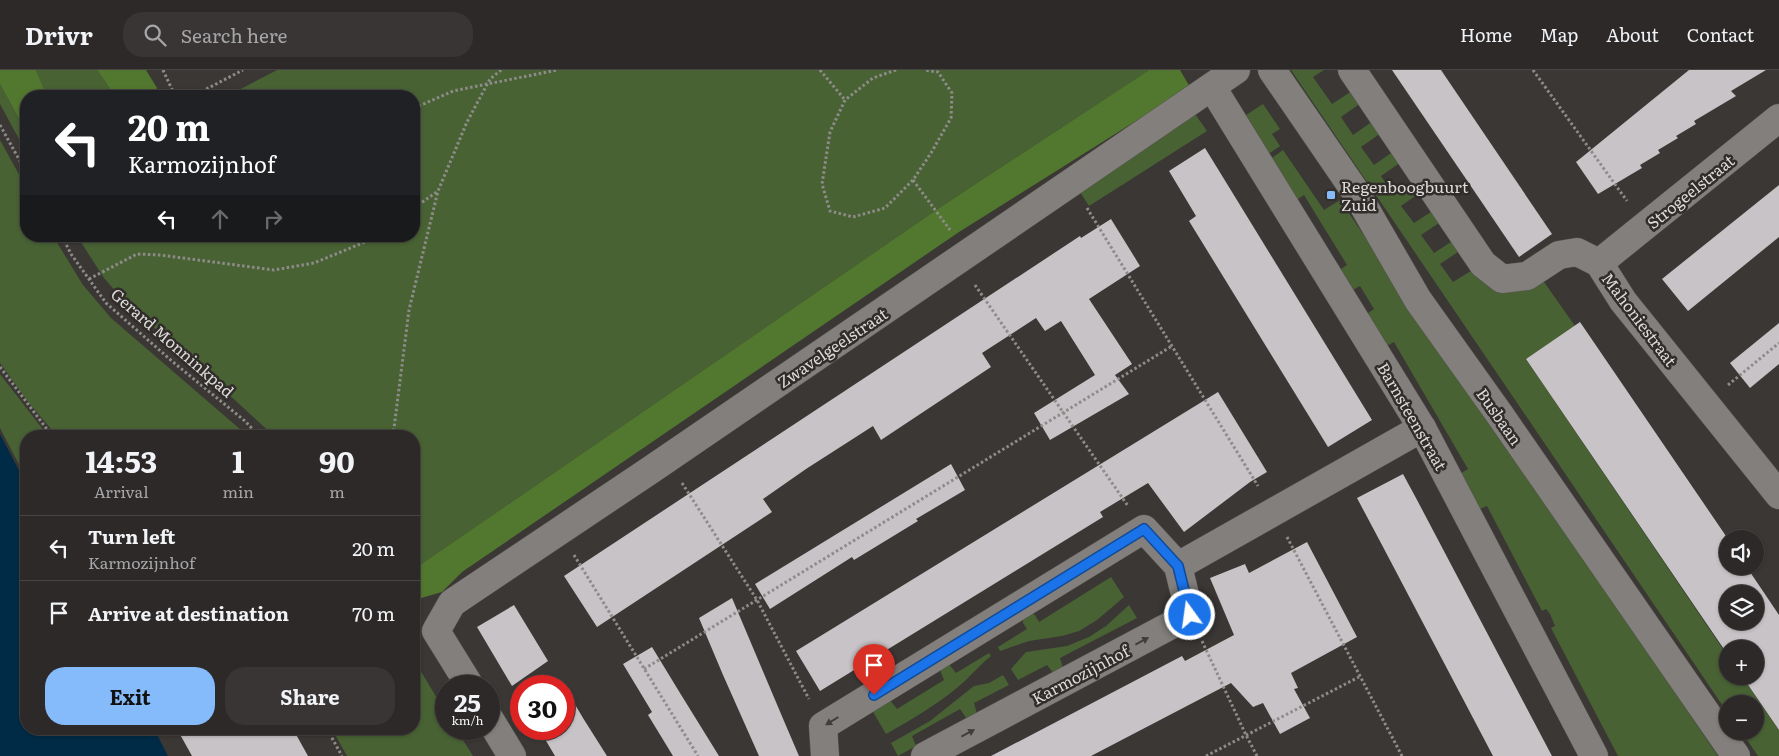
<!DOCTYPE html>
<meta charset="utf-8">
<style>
:root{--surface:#2c2928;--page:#383534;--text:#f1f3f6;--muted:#a6a6a8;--line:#484545;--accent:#85bbfb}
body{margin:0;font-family:Literata,serif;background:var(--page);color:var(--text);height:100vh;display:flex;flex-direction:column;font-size:19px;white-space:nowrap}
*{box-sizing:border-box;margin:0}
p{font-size:16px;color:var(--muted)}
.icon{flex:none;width:28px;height:28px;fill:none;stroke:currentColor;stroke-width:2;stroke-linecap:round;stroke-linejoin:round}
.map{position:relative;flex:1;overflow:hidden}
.side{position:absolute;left:20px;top:360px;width:400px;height:305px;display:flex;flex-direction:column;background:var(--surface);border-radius:20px;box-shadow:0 1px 4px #0004,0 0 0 1px var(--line)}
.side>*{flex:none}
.banner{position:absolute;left:20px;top:20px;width:400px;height:152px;border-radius:20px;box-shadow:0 1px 4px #0004,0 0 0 1px var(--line);background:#202124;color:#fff;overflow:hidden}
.controls{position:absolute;left:1719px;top:460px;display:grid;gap:10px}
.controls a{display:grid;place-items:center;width:45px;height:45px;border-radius:50%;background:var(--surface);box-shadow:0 1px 4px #0004,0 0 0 1px var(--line);font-size:25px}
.speed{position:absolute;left:435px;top:605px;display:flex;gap:10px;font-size:25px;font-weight:700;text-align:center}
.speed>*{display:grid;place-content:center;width:65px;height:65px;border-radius:50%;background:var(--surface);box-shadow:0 1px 4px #0004,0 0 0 1px var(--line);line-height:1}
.speed small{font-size:12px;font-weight:400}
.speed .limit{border:8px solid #d22;background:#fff;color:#111}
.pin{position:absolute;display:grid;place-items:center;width:42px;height:42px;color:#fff;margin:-51px -21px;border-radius:50% 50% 50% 0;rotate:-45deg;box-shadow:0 0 5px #0007}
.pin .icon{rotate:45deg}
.me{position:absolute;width:55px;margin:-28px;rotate:346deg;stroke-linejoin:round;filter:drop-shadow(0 0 4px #0008)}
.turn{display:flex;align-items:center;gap:18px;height:105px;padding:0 25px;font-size:22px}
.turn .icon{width:65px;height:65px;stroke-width:2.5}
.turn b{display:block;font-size:35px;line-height:42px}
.lanes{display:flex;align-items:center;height:48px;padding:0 25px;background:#0003;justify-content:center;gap:25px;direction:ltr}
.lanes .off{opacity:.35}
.eta{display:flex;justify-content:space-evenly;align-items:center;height:85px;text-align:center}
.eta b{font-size:30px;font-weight:700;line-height:35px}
.primary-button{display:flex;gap:10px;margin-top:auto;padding:10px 25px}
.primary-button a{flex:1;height:58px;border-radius:20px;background:var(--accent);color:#111;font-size:20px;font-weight:700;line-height:58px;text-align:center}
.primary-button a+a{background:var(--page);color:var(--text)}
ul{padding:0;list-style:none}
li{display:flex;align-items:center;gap:15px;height:65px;padding:0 25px;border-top:1px solid var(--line)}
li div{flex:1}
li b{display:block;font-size:19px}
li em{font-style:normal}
header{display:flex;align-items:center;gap:30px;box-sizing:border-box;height:70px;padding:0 25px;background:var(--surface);border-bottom:1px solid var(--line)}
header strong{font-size:24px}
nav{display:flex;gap:28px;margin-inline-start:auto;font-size:18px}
.search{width:350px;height:45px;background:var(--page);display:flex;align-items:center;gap:12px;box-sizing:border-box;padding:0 18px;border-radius:20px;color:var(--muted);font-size:19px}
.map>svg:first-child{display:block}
.green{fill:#486233}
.forest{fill:#51782e}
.water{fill:#002b46}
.building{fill:#c7c3c6;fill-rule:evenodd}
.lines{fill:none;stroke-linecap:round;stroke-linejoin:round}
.minor-casing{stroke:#565451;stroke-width:29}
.path{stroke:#8e8c8a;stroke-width:3;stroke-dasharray:2.5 2.5;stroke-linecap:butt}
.minor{stroke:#837f7c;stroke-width:28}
.oneway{fill:#413d3b}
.route-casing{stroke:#114b97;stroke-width:12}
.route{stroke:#1a73e8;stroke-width:9}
.poi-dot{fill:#85bbfb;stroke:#302d2b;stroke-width:2}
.labels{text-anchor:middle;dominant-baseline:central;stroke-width:5;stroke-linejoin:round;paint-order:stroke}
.poi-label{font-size:16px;fill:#dddbd9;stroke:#302d2b;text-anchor:start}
.street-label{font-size:16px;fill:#dddbd9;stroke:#302d2b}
</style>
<header>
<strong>Drivr</strong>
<div class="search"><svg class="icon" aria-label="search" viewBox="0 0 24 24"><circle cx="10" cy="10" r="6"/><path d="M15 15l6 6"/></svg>Search here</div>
<nav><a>Home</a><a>Map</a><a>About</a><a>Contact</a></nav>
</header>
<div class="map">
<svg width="1779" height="686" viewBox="0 0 1779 686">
<rect width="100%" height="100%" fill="#3a3735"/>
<!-- green -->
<g class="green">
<polygon points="36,0 97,0 115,26 47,26"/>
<polygon points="277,0 1149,0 942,136 414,499 414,366 274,366 213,310 125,232 104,208 77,166 414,166 414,26 227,26"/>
<polygon points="1291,0 1324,0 1313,7 1332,34 1352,21 1361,33 1341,47 1353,65 1373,51 1381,63 1361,77 1374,95 1394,81 1401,92 1381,106 1393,124 1414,111 1421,122 1401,136 1414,153 1434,140 1442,151 1421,165 1434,183 1454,170 1461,180 1440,194 1453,212 1474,199 1542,209 1575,256 1526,289 1727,585 1728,606 1742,606 1779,660 1779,686 1758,686 1741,661 1755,661 1755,634 1728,634 1727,642"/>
<polygon points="0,14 26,62 26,82 0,34"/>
<polygon points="1263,34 1280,59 1272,64 1280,76 1267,85 1243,47"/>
<polygon points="1195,44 1207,61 1089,136 1080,122"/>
<polygon points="0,70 26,117 26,166 53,166 83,215 111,248 248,366 57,366 29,333 0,293"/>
<polygon points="1283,80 1324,140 1340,130 1718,686 1618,686 1551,558 1555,556 1550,544 1546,539 1542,541 1487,436 1477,440 1458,405 1468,399 1394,272 1385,277 1365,245 1374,239 1360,216 1351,221 1338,201 1347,195 1304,125 1295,131 1269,90"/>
<polygon points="0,304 48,366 26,366 26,408 0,358"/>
<polygon points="1111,507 1124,527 1097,550 1079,561 1062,566 1029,571 1000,581 998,577 1027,559 1023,553 1023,548 1031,543 1035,545 1039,552"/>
<polygon points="1129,535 1137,548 1060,588 1063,598 1054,604 1047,595 1018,610 1011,599 1026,582 1067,576 1089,567 1106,556"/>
<path d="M 989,583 L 991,586 C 982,593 974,602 966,610 C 942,632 914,648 886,664 L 872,640 L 890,630 L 897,639 L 944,610 L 940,600 L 949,594 L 956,603 Z"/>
<polygon points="414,590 446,643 446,659 456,659 473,686 347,686 332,659 414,659"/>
<polygon points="1003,605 1009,615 974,633 977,644 967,649 960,639 912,666 916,676 898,686 891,673 930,651 974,616 989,613"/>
</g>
<!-- forest -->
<g class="forest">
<polygon points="0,0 36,0 47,26 26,26 26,62 0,14"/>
<polygon points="97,0 146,0 157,18 155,26 115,26"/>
<polygon points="1149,0 1180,0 1190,17 959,162 462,502 442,522 421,528 414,522 414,499 942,136"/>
</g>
<!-- water -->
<polygon class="water" points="0,364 26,414 26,659 154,659 168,686 0,686"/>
<!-- building -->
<g class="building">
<polygon points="1392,0 1441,0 1552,164 1519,187"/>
<polygon points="1689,0 1766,0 1731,21 1736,26 1694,51 1696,54 1676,66 1678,68 1658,80 1660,83 1640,95 1642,98 1598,124 1576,92"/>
<polygon points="1205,78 1372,350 1328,377 1189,151 1196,146 1169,101"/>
<polygon points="1779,115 1779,167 1688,241 1662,209"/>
<polygon points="1111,149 1140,196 1089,229 1132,294 1115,305 1129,324 1050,370 1034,343 1095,305 1061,251 1045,261 1036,248 982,283 991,297 881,370 873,356 806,399 763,429 772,442 597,557 564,506 1080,166 1081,168"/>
<path d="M 1580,252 L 1728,469 L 1728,496 L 1746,496 L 1779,545 L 1779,660 L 1742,606 L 1755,606 L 1755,579 L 1728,579 L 1728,585 L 1526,289 ZM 1728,524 L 1755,524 L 1755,551 L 1728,551 Z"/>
<polygon points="1779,253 1779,294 1750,318 1730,293"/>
<polygon points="1218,322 1267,402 1250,412 1184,462 1148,413 1100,442 1103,447 820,621 796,581"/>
<polygon points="951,394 965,420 916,449 918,451 854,490 852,487 770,539 755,514"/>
<polygon points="1403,404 1416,428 1552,686 1493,686 1382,475 1357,428"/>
<polygon points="1307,472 1357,567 1291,603 1298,618 1294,619 1310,648 1280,664 1263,633 1253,637 1231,613 1091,686 991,686 1182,586 1185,591 1234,565 1210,508 1245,494 1249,503"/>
<polygon points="732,528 784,651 799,686 759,686 723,605 699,548"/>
<polygon points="514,535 548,591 512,616 477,557"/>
<polygon points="652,577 680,623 719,686 673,686 648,645 652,642 623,594"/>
<polygon points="570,626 583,648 607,686 555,686 539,659 564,659 564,630"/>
<polygon points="177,659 293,659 308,686 192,686"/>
</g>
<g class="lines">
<defs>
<g id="minor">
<polyline points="1272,0 1355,121 1418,230 1500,345 1736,686"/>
<polyline points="1352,0 1483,194 1502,209 1527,206 1559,185 1577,182 1599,193 1623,231 1779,425"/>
<polyline points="1212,17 1422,358 1594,686"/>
<polyline points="1599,193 1779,48"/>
<polyline points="1178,496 1422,358"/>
<polyline points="470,616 436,561 452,533 652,399 1236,0"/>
<polyline points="489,648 512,686"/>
<polyline points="825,686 823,656 1144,459 1178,496 1190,545 925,686"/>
</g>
</defs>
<!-- minor casing -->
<use href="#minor" class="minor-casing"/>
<!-- path -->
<g class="path">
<polyline points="163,0 175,26"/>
<polyline points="820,0 845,30"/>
<polyline points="896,0 873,8 845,30 830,62 822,114 830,141 853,147 885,138 913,110 931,83 951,48 952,23 938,2 924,0"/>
<polyline points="1533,0 1627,131"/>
<polyline points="193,26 243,0"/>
<polyline points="414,38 453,21 557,0"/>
<polyline points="0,55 26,102"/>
<polyline points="913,110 950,160"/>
<polyline points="414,138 438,121"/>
<polyline points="1087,138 1258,416"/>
<polyline points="62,166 71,184 106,233 173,292 245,351 259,366"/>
<polyline points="89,209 137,184 160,185 274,200 314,193 365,172 373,166"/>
<polyline points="975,215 1128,436"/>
<polyline points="0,297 52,366"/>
<polyline points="1728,315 1779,273"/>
<polyline points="393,366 409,240 438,121 467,52 490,9 501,0"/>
<polyline points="682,413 757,530 809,629"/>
<polyline points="1287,467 1402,686"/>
<polyline points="574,485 698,686"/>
<polyline points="1202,571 1246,665 1257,686"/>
<polyline points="644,599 1172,276"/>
<polyline points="327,659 342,686"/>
<polyline points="1206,686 1359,607"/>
</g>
<!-- minor -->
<use href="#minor" class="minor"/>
</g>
<!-- one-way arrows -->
<defs><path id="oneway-solid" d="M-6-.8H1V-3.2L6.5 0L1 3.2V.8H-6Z" transform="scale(1.25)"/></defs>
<g class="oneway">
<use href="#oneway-solid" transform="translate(1142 571) rotate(-28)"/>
<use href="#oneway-solid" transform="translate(832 651) rotate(148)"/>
<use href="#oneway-solid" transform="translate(968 663) rotate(-28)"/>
</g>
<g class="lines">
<defs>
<polyline id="route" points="874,625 1144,459 1178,496 1190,545"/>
</defs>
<!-- route casing -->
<use href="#route" class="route-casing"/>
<!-- route -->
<use href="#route" class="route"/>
</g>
<!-- markers -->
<rect class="poi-dot" x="1326" y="120" width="10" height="10" rx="2.5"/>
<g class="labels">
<!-- poi labels -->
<g class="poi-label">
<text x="1341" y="116">Regenboogbuurt<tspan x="1341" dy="18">Zuid</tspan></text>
</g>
<!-- street labels -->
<g class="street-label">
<text transform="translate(1690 121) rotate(-39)">Strogeelstraat</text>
<text transform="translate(1640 249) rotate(53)">Mahoniestraat</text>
<text transform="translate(173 272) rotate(41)">Gerard Monninkpad</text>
<text transform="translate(832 277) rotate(-34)">Zwavelgeelstraat</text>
<text transform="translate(1413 346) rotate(60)">Barnsteenstraat</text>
<text transform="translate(1500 346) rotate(55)">Busbaan</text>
<text transform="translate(1080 604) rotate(-28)">Karmozijnhof</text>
</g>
</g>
</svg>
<div class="controls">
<a><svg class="icon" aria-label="sound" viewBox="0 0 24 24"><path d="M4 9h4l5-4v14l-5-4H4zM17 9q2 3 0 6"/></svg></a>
<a><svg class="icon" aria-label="layers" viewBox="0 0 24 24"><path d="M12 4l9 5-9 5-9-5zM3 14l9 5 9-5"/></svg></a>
<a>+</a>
<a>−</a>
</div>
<div class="speed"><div>25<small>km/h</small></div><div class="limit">30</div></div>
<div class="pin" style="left:874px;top:625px;background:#d93025"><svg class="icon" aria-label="arrive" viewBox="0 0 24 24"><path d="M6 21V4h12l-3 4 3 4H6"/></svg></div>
<svg class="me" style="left:1190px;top:545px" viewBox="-20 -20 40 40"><circle r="17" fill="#1a73e8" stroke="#fff" stroke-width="3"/><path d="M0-11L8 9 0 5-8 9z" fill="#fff"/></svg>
<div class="banner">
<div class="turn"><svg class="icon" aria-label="left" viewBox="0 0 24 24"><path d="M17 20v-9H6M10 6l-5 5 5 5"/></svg><div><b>20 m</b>Karmozijnhof</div></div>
<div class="lanes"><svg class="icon" aria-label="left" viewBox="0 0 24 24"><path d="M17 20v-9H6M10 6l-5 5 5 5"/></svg><svg class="icon off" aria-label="ahead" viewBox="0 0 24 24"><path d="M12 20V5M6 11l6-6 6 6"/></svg><svg class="icon off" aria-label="right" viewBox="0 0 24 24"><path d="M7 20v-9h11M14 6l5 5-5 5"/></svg></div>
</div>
<section class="side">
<div class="eta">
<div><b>14:53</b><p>Arrival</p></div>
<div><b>1</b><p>min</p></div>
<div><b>90</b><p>m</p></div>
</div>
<ul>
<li><svg class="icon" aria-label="left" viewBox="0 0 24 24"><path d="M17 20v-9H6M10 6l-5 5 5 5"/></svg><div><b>Turn left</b><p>Karmozijnhof</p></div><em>20 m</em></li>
<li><svg class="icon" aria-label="arrive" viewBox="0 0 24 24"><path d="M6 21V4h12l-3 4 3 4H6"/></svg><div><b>Arrive at destination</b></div><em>70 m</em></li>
</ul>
<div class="primary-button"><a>Exit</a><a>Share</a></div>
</section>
</div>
